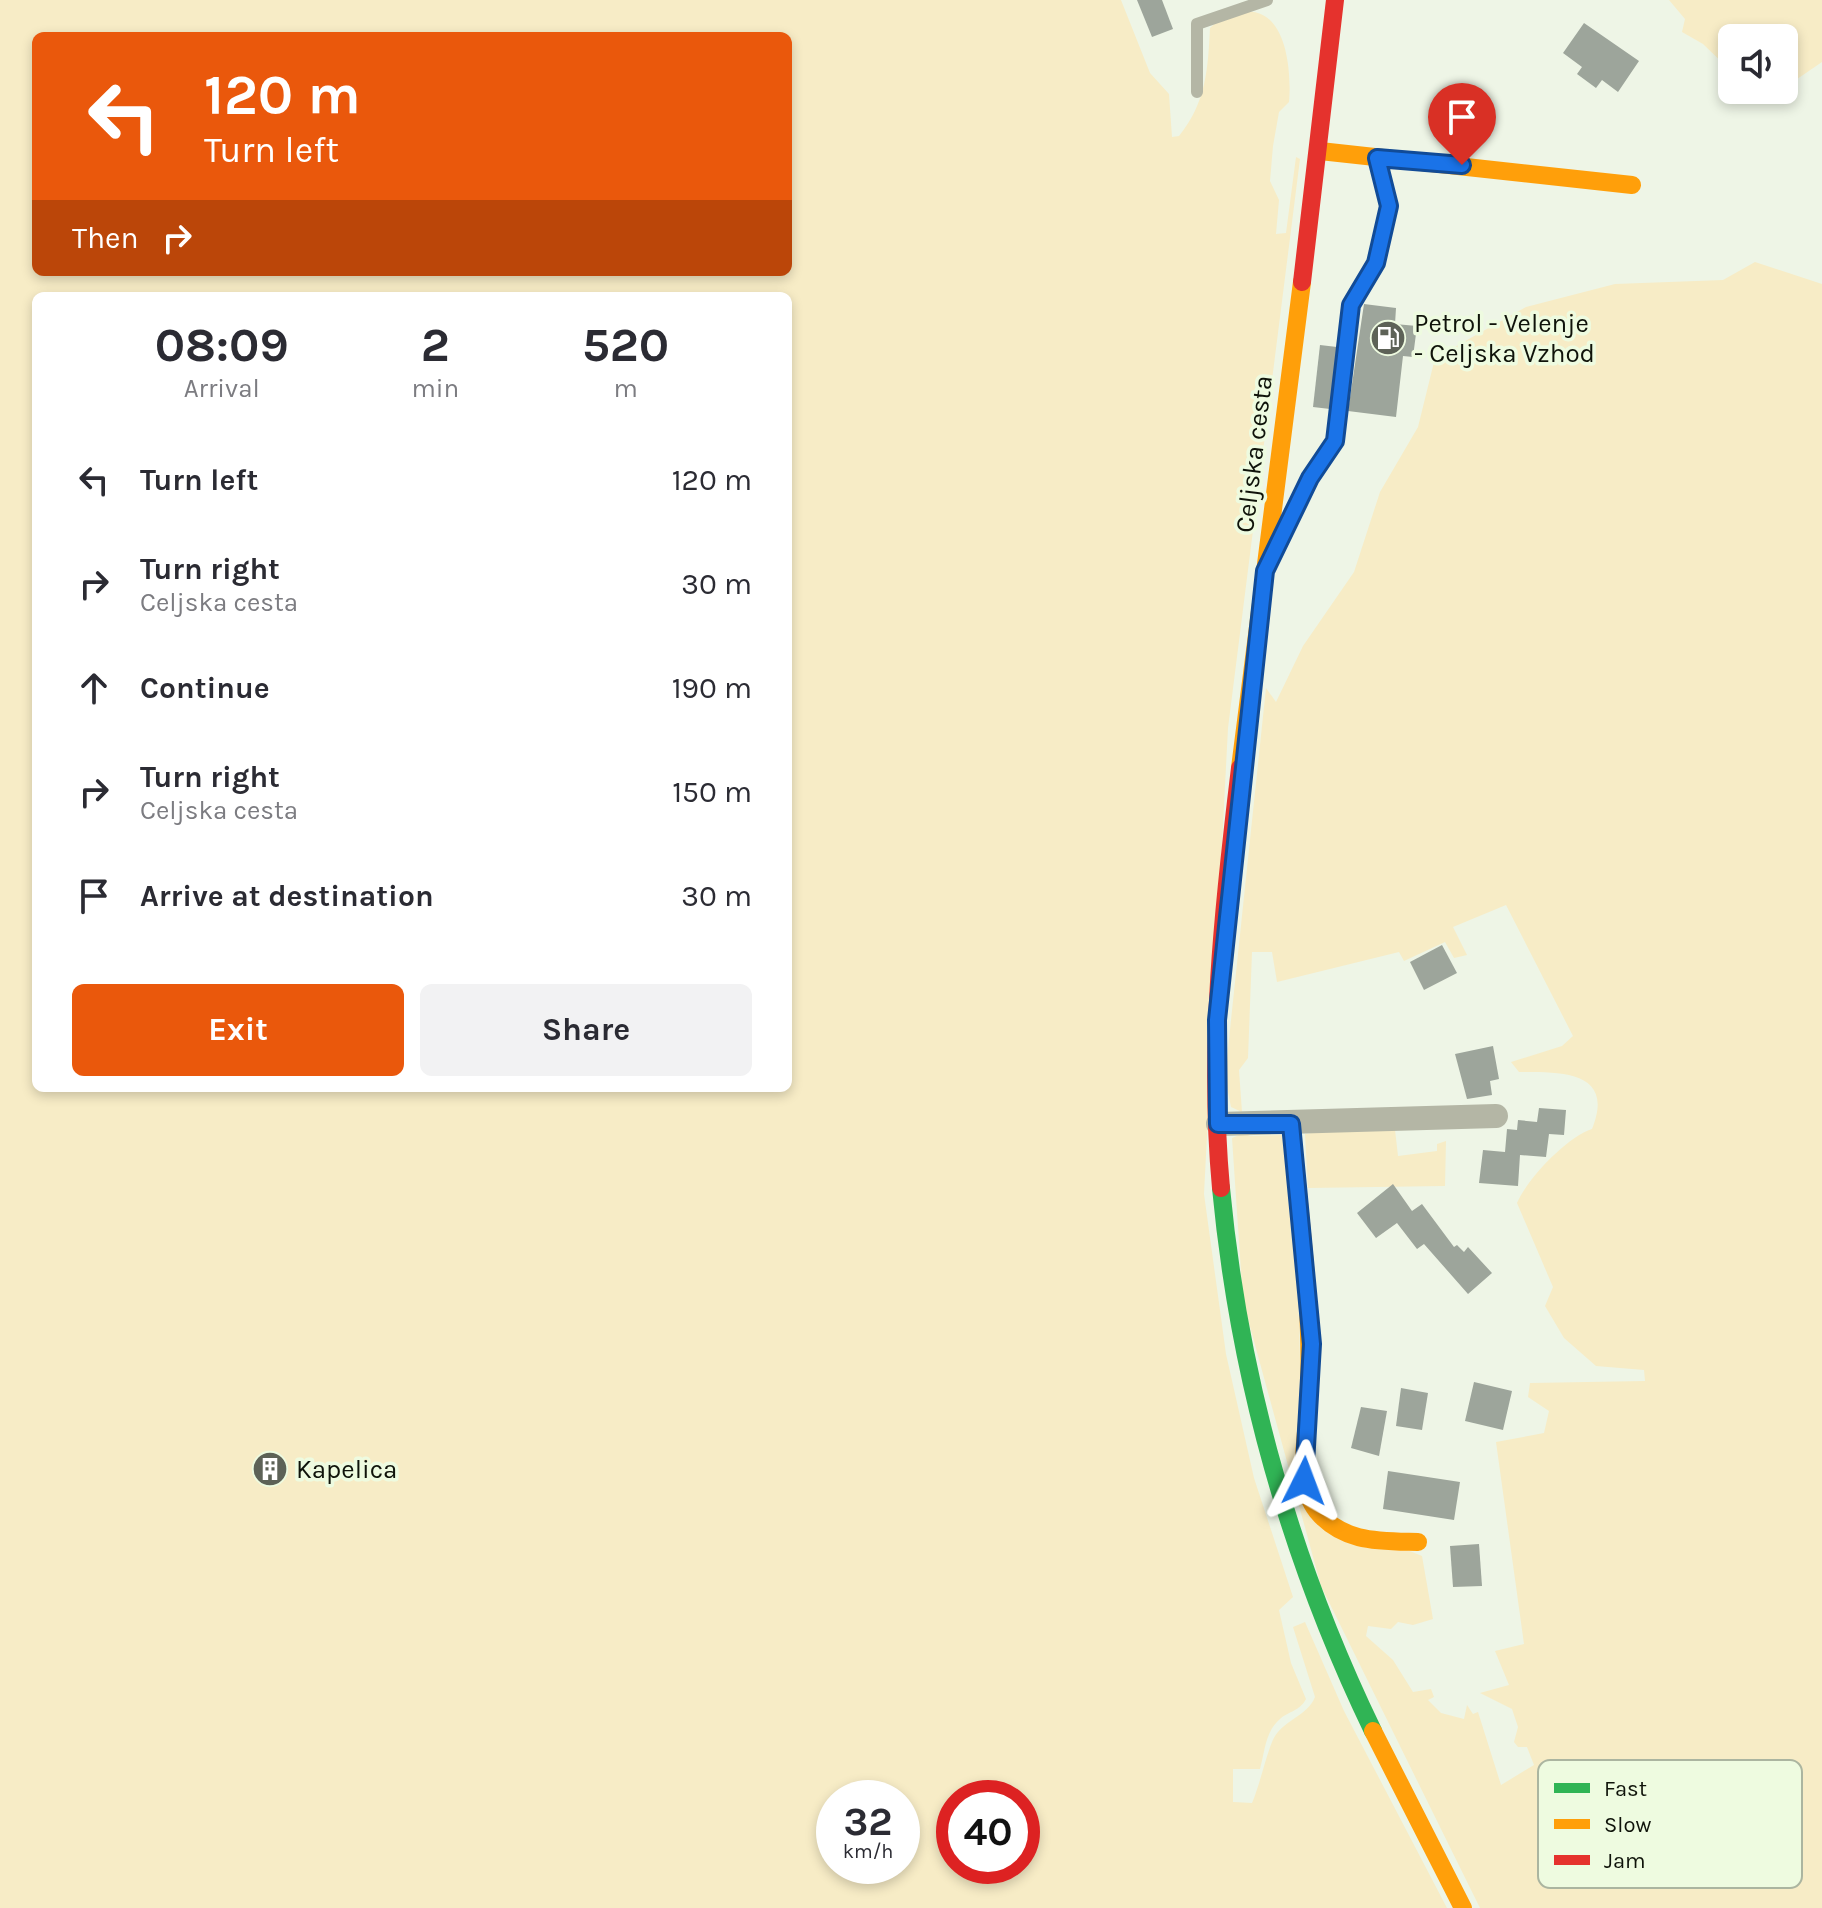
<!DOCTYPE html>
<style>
:root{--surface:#fff;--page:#f2f2f3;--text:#2b2b33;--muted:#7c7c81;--accent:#ea580c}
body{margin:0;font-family:Karla,sans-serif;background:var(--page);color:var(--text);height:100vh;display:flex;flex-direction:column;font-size:30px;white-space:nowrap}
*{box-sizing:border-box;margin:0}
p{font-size:26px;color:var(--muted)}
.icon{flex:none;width:44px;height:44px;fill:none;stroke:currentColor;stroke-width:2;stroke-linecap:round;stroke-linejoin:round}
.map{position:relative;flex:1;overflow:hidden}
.sheet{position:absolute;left:32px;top:292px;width:760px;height:800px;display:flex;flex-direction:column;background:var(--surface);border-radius:12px;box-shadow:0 4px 12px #0003}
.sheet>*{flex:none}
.hud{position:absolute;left:32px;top:32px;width:760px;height:244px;border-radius:12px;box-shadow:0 4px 12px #0003;background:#ea580c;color:#fff;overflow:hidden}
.tools{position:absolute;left:1718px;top:24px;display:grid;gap:16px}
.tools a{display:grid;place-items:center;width:80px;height:80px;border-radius:12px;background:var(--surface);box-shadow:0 4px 12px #0003;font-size:40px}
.speed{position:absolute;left:816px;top:1780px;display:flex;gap:16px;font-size:40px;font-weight:700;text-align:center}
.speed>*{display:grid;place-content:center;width:104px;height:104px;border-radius:50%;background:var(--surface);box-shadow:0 4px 12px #0003;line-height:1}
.speed small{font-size:20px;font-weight:400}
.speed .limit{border:12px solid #d22;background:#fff;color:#111}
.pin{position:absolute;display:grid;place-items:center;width:68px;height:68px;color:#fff;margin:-82px -34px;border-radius:50% 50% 50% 0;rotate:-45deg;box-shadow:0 0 8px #0007}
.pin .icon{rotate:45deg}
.me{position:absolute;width:88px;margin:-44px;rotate:3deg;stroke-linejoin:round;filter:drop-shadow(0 0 6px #0008)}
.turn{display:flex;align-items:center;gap:28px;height:168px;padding:0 40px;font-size:36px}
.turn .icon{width:104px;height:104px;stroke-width:2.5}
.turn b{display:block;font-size:56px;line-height:68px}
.then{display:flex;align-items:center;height:76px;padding:0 40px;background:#0003;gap:16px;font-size:30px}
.eta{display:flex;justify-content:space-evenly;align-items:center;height:136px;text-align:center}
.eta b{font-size:48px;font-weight:700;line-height:56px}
.button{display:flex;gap:16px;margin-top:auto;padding:16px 40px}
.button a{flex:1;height:92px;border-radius:12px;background:var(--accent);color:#fff;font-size:32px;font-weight:700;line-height:92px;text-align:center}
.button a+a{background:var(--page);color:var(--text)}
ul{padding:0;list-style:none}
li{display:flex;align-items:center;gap:24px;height:104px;padding:0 40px}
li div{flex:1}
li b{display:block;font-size:30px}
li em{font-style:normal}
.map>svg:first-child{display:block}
.green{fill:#f7ecc6;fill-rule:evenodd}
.building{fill:#9da59b}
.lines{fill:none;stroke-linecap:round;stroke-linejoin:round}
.lane{stroke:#b4b6a5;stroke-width:12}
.street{stroke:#b4b6a5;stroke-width:24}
.fast{stroke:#30b455;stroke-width:18}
.slow{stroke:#ff9f0a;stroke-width:18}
.jam{stroke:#e5322d;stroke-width:18}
.route-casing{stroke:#114b97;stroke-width:20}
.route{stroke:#1a73e8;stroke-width:14}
.labels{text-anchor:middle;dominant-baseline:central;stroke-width:7;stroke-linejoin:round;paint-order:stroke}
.poi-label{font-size:26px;fill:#0f130a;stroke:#eefbe0;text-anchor:start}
.street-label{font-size:26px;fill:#0f130a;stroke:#eefbe0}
.key{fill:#eefbe0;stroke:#abb5a0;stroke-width:2}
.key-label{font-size:22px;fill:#0f130a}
</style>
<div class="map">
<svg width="1822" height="1908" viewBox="0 0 1822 1908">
<rect width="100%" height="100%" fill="#eef5e6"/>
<!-- green -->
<g class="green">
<path d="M 0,0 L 1121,0 L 1150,73 L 1169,94 L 1172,137 L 1179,136 C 1206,103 1208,69 1210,28 C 1218,20 1226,17 1237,13 C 1286,0 1292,70 1289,102 L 1279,112 L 1273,146 L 1270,181 L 1279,200 L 1276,234 L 1286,233 L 1296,157 L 1300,159 L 1228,728 L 1204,1194 L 1226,1354 L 1254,1478 L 1293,1597 L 1279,1610 L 1291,1663 L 1306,1699 C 1300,1711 1289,1711 1280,1719 C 1265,1732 1265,1751 1260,1769 L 1233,1769 L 1233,1802 L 1252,1803 C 1260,1785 1268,1747 1275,1736 C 1286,1719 1307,1716 1315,1697 L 1293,1627 L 1305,1622 L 1344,1711 L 1447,1908 L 0,1908 ZM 36,36 L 788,36 L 788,272 L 36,272 ZM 36,296 L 788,296 L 788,1088 L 36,1088 ZM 834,1798 L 902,1798 L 902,1866 L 834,1866 ZM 954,1798 L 1022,1798 L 1022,1866 L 954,1866 Z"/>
<polygon points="1669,0 1822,0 1822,62 1784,88 1784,38 1732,38 1732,72 1703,44 1682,32 1685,19"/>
<path d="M 1755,262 L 1822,284 L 1822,1908 L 1480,1908 L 1321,1586 L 1243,1301 L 1232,1138 L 1244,1133 L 1250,1136 L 1282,1135 L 1297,1248 L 1304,1508 L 1422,1556 L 1433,1619 L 1413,1625 L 1398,1622 L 1391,1629 L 1368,1626 L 1366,1636 L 1393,1660 L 1413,1692 L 1431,1689 L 1434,1697 L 1428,1700 L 1441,1713 L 1464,1719 L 1467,1705 L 1473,1714 L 1478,1712 L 1501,1785 L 1534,1765 L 1527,1747 L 1518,1747 L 1514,1742 L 1518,1727 L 1512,1709 L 1480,1693 L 1509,1685 L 1495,1651 L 1524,1644 L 1496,1442 L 1544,1433 L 1549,1411 L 1528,1397 L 1530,1383 L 1645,1381 L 1644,1370 L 1596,1366 L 1564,1338 L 1545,1306 L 1553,1287 L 1517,1203 C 1527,1179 1567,1137 1592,1129 C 1616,1070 1559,1072 1519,1072 L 1511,1062 L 1562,1046 L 1573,1036 L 1506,905 L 1453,927 L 1467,955 L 1454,958 L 1445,942 L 1404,961 L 1399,952 L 1277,982 L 1272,952 L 1252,952 L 1248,1058 L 1239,1070 L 1242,1112 L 1231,1107 L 1225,1077 L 1266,688 L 1276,702 L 1303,646 L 1354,572 L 1380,492 L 1418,427 L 1435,358 L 1526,307 L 1615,284 L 1723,280 Z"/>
<polygon points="1394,1121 1398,1156 1437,1151 1437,1144 1446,1141 1445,1186 1308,1188 1305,1134"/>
</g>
<!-- building -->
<g class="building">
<polygon points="1137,0 1162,0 1173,29 1152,37"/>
<polygon points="1584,23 1639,61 1618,92 1602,80 1596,88 1577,74 1582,67 1563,53"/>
<polygon points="1364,304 1396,308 1395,324 1417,326 1413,357 1403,356 1396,417 1348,411"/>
<polygon points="1320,345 1337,347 1330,409 1313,407"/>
<polygon points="1442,945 1457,973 1424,990 1410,962"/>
<polygon points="1493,1046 1499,1079 1490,1081 1492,1095 1467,1099 1455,1054"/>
<polygon points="1539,1108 1566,1110 1564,1135 1549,1134 1546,1157 1520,1155 1518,1186 1479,1183 1483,1150 1505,1152 1507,1129 1517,1130 1518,1120 1537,1122"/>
<polygon points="1393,1184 1412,1211 1422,1204 1454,1247 1457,1245 1464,1252 1468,1247 1492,1273 1468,1294 1424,1244 1417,1249 1397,1223 1376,1238 1357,1213"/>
<polygon points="1474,1382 1512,1391 1503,1430 1465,1421"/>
<polygon points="1401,1388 1428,1393 1422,1430 1396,1426"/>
<polygon points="1361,1407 1387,1411 1379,1456 1351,1448"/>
<polygon points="1388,1471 1460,1482 1454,1520 1383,1509"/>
<polygon points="1479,1544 1482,1586 1453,1587 1450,1546"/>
</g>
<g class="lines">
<!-- lane -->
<g class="lane">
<polyline points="1197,92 1197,24 1267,0"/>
<polyline points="1284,532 1310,478 1335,441 1351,305 1376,263 1389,206 1377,159"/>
</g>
<!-- street -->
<polyline class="street" points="1218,1124 1496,1116"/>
<!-- fast -->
<path class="fast" d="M 1221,1188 C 1239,1378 1290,1559 1373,1731"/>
<!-- slow -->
<g class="slow">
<polyline points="1320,151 1632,185"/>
<polyline points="1240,768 1302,282"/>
<path d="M 1291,1124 C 1300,1219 1314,1314 1308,1410 C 1306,1442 1296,1485 1317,1511 C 1343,1543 1380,1541 1418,1542"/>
<polyline points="1373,1731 1463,1908"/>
</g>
<!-- jam -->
<g class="jam">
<polyline points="1302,282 1335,0"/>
<path d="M 1221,1188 C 1208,1048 1223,907 1240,768"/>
</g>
</g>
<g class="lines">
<defs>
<polyline id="route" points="1304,1481 1312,1344 1291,1124 1218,1124 1217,1020 1265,571 1310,478 1335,441 1351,305 1376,263 1389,206 1377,158 1462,165"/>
</defs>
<!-- route casing -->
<use href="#route" class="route-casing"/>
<!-- route -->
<use href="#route" class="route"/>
</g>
<!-- icons -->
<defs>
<symbol id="fuel-disc" viewBox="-11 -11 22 22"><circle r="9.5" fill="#5d6257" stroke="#eefbe0"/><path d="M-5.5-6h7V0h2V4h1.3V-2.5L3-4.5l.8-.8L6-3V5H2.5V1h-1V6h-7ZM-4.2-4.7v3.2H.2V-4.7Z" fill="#fff"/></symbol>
<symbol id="building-disc" viewBox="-11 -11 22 22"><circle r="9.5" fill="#5d6257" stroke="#eefbe0"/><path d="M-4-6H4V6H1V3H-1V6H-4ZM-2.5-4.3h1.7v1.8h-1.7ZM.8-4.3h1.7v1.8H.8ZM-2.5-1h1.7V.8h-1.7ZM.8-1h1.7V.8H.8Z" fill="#fff"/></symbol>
</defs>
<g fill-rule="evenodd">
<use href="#fuel-disc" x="1368" y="318" width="40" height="40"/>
<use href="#building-disc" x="250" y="1449" width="40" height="40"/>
</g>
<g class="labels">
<!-- poi labels -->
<g class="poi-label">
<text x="1414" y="323">Petrol - Velenje<tspan x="1414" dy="30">- Celjska Vzhod</tspan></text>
<text x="296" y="1469">Kapelica</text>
</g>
<!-- street labels -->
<g class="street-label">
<text transform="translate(1254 454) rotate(-83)">Celjska cesta</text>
</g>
</g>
<!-- legend -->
<rect x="1538" y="1760" width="264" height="128" rx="12" class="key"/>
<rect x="1554" y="1783" width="36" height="10" fill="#30b455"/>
<rect x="1554" y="1819" width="36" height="10" fill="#ff9f0a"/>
<rect x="1554" y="1855" width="36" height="10" fill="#e5322d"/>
<g class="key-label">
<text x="1604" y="1796">Fast</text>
<text x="1604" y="1832">Slow</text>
<text x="1604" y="1868">Jam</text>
</g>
</svg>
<div class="tools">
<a><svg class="icon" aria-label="sound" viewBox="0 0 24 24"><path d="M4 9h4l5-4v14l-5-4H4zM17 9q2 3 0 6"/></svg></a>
</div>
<div class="speed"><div>32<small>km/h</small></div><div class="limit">40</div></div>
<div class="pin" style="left:1462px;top:165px;background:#d93025"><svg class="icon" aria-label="arrive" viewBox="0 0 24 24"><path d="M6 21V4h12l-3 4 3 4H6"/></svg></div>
<svg class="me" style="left:1304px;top:1481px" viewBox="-20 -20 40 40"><path d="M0-17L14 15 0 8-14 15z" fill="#1a73e8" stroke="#fff" stroke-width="4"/></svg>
<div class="hud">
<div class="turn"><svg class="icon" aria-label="left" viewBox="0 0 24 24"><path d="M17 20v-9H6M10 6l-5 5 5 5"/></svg><div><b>120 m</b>Turn left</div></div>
<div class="then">Then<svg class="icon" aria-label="right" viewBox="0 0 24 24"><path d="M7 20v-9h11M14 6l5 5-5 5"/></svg></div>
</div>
<section class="sheet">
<div class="eta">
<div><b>08:09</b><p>Arrival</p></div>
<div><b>2</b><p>min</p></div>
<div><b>520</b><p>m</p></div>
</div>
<ul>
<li><svg class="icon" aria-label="left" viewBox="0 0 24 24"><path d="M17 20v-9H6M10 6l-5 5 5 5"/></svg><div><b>Turn left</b></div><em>120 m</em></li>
<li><svg class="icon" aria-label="right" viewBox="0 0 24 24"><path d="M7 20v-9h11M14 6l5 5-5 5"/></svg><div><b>Turn right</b><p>Celjska cesta</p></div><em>30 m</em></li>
<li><svg class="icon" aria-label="ahead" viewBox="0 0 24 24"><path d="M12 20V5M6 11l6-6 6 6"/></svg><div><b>Continue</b></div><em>190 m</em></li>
<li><svg class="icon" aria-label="right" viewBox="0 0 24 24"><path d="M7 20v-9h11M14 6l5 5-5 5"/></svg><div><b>Turn right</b><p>Celjska cesta</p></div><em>150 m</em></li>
<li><svg class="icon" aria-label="arrive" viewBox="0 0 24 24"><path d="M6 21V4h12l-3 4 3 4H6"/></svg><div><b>Arrive at destination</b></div><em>30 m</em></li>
</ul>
<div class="button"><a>Exit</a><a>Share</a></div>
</section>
</div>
